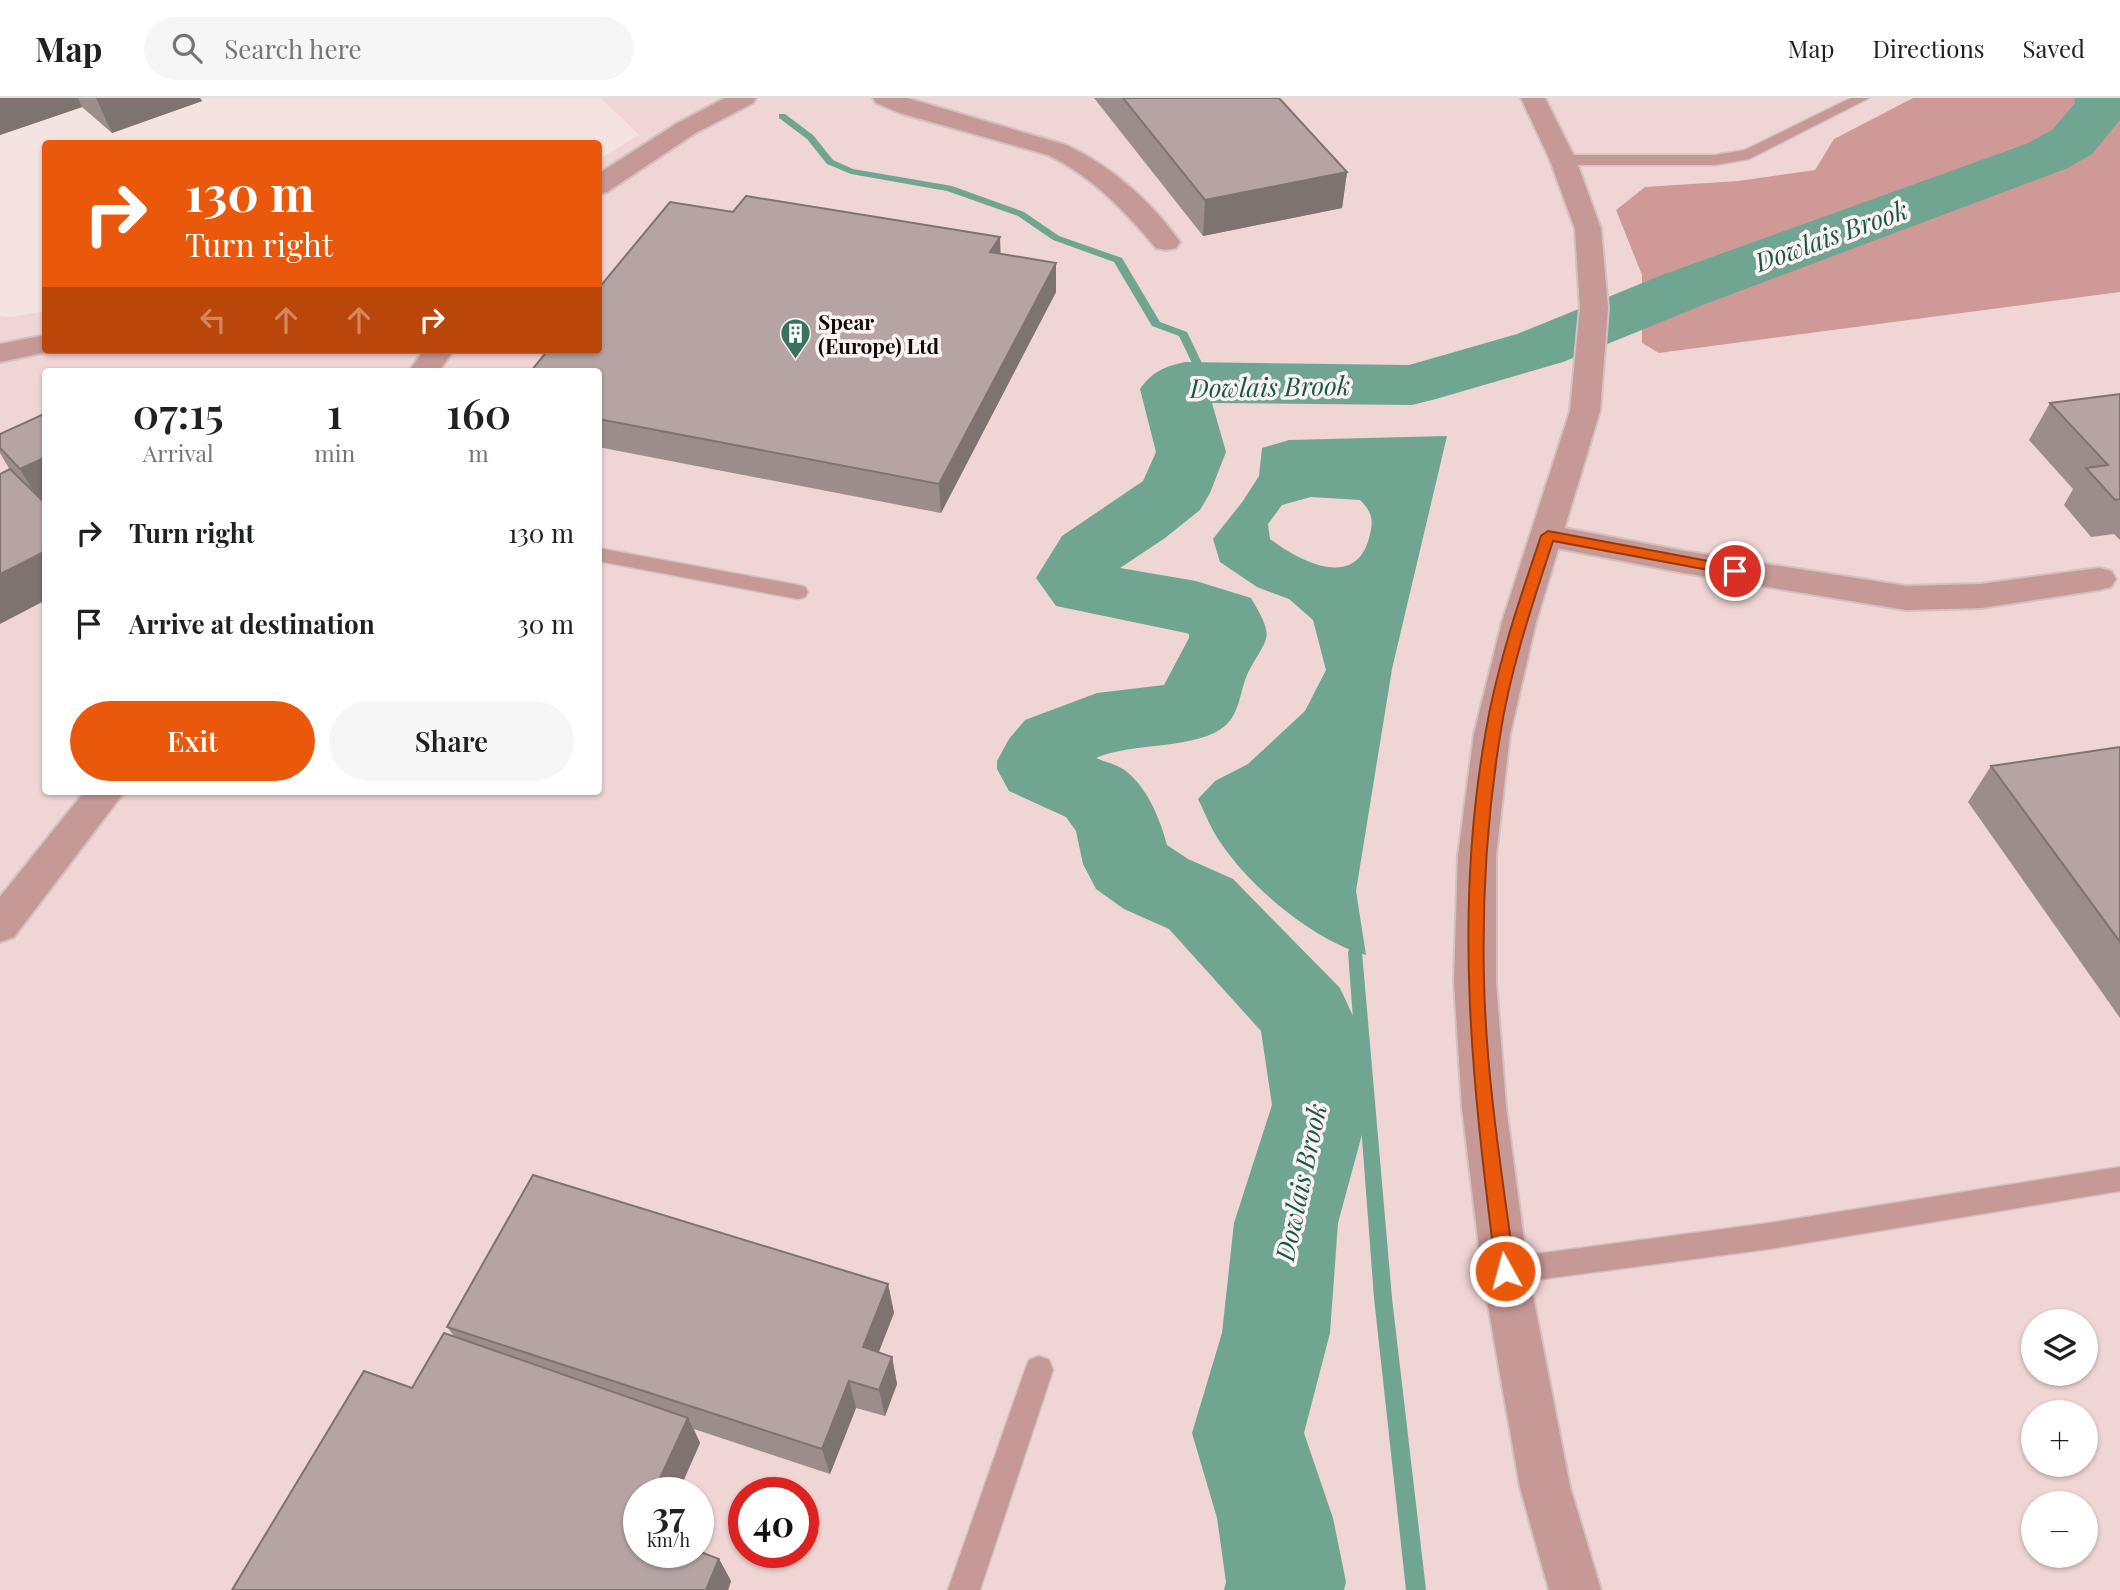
<!DOCTYPE html>
<meta charset="utf-8">
<style>
:root{--surface:#fff;--page:#f6f6f6;--text:#202124;--muted:#757577;--line:#e0e0e0;--accent:#ea580c}
body{margin:0;font-family:"Playfair Display",serif;background:var(--page);color:var(--text);height:100vh;display:flex;flex-direction:column;font-size:26px;white-space:nowrap}
*{box-sizing:border-box;margin:0}
p{font-size:23px;color:var(--muted)}
.icon{flex:none;width:38px;height:38px;fill:none;stroke:currentColor;stroke-width:2;stroke-linecap:round;stroke-linejoin:round}
.map{position:relative;flex:1;overflow:hidden}
.sheet{position:absolute;left:42px;top:270px;width:560px;height:427px;display:flex;flex-direction:column;background:var(--surface);border-radius:7px;box-shadow:0 2px 5px #0004}
.sheet>*{flex:none}
.hud{position:absolute;left:42px;top:42px;width:560px;height:214px;border-radius:7px;box-shadow:0 2px 5px #0004;background:#ea580c;color:#fff;overflow:hidden}
.tools{position:absolute;left:2021px;top:1211px;display:grid;gap:14px}
.tools a{display:grid;place-items:center;width:77px;height:77px;border-radius:50%;background:var(--surface);box-shadow:0 2px 5px #0004;font-size:35px}
.speed{position:absolute;left:623px;top:1379px;display:flex;gap:14px;font-size:35px;font-weight:700;text-align:center}
.speed>*{display:grid;place-content:center;width:91px;height:91px;border-radius:50%;background:var(--surface);box-shadow:0 2px 5px #0004;line-height:1}
.speed small{font-size:18px;font-weight:400}
.speed .limit{border:10px solid #d22;background:#fff;color:#111}
.pin{position:absolute;display:grid;place-items:center;width:60px;height:60px;color:#fff;margin:-30px;border:4px solid #fff;border-radius:50%;box-shadow:0 2px 7px #0007}
.me{position:absolute;width:77px;margin:-38px;rotate:353deg;stroke-linejoin:round;filter:drop-shadow(0 0 5px #0008)}
.turn{display:flex;align-items:center;gap:24px;height:147px;padding:0 28px;font-size:32px}
.turn .icon{width:91px;height:91px;stroke-width:2.5}
.turn b{display:block;font-size:49px;line-height:60px}
.lanes{display:flex;align-items:center;height:66px;padding:0 28px;background:#0003;justify-content:center;gap:35px;direction:ltr}
.lanes .off{opacity:.35}
.eta{display:flex;justify-content:space-evenly;align-items:center;height:119px;text-align:center}
.eta b{font-size:42px;font-weight:600;line-height:49px}
.primary-button{display:flex;gap:14px;margin-top:auto;padding:14px 28px}
.primary-button a{flex:1;height:80px;border-radius:42px;background:var(--accent);color:#fff;font-size:28px;font-weight:600;line-height:80px;text-align:center}
.primary-button a+a{background:var(--page);color:var(--text)}
ul{padding:0;list-style:none}
li{display:flex;align-items:center;gap:21px;height:91px;padding:0 28px}
li div{flex:1}
li b{display:block;font-size:26px}
li em{font-style:normal}
header{display:flex;align-items:center;gap:42px;box-sizing:border-box;height:98px;padding:0 35px;background:var(--surface);border-bottom:2px solid var(--line)}
header strong{font-size:33px}
nav{display:flex;gap:38px;margin-inline-start:auto;font-size:24px}
.search{width:490px;height:63px;background:var(--page);display:flex;align-items:center;gap:18px;box-sizing:border-box;padding:0 24px;border-radius:38px;color:var(--muted);font-size:26px}
.map>svg:first-child{display:block}
.built{fill:#efd5d4;fill-rule:evenodd}
.forest{fill:#cf9997}
.water{fill:#70a691;fill-rule:evenodd}
.lines{fill:none;stroke-linecap:round;stroke-linejoin:round}
.stream{fill:#70a691;fill-rule:evenodd}
.river{fill:#70a691;fill-rule:evenodd}
.service-casing{stroke:#d1c1c0;stroke-width:3}
.minor-casing{stroke:#d1c1c0;stroke-width:4}
.tertiary-casing{stroke:#d1c1c0;stroke-width:4}
.service{fill:#c69896;fill-rule:evenodd}
.minor{fill:#c69896;fill-rule:evenodd}
.tertiary{fill:#c69896;fill-rule:evenodd}
.wall{fill:#9c8d8c}
.shaded-wall{fill:#7f7372}
.building{fill:#b5a4a3;stroke:#7f7372;stroke-width:2}
.route{fill:#ea580c;stroke:#983908;stroke-width:2}
.labels{text-anchor:middle;dominant-baseline:central;stroke-width:7;stroke-linejoin:round;paint-order:stroke}
.far-poi-label{font-size:21px;font-weight:bold;fill:#110c0b;stroke:#fdf2f2;text-anchor:start}
.water-label{font-size:26px;font-style:italic;fill:#165a45;stroke:#fdf2f2}
</style>
<header>
<strong>Map</strong>
<div class="search"><svg class="icon" aria-label="search" viewBox="0 0 24 24"><circle cx="10" cy="10" r="6"/><path d="M15 15l6 6"/></svg>Search here</div>
<nav><a>Map</a><a>Directions</a><a>Saved</a></nav>
</header>
<div class="map">
<svg width="2120" height="1492" viewBox="0 0 2120 1492">
<rect width="100%" height="100%" fill="#f5e3e2"/>
<!-- built -->
<path class="built" d="M 601,0 L 1913,0 L 1835,41 L 1815,72 L 1738,83 L 1616,112 L 1642,177 L 1642,245 L 1659,255 L 2120,194 L 2120,1492 L 0,1492 L 0,218 L 12,219 L 45,213 L 46,252 L 598,252 L 599,61 L 639,37 ZM 46,273 L 598,273 L 598,693 L 46,693 ZM 2034,1223 L 2086,1223 L 2086,1276 L 2034,1276 ZM 2034,1314 L 2086,1314 L 2086,1367 L 2034,1367 ZM 639,1395 L 698,1395 L 698,1454 L 639,1454 ZM 744,1395 L 803,1395 L 803,1454 L 744,1454 ZM 2034,1405 L 2086,1405 L 2086,1458 L 2034,1458 Z"/>
<!-- forest -->
<polygon class="forest" points="1913,0 2120,0 2120,194 1659,255 1642,245 1642,177 1616,112 1645,89 1738,83 1815,72 1834,41"/>
<!-- water -->
<path class="water" d="M 1447,338 L 1392,571 L 1356,793 L 1366,857 C 1314,843 1250,789 1220,744 C 1211,731 1205,715 1198,701 L 1215,683 L 1248,666 L 1305,613 L 1326,572 L 1313,522 L 1289,501 L 1257,489 L 1220,464 L 1213,441 L 1243,403 L 1259,378 L 1262,350 L 1289,342 ZM 1311,399 L 1360,402 C 1371,413 1374,421 1370,436 C 1358,493 1302,465 1270,441 L 1268,426 L 1282,407 Z"/>
<g class="lines">
<!-- stream -->
<g class="stream">
<polygon points="779,16 785,16 813,37 833,62 853,71 952,88 1024,114 1059,138 1122,160 1160,224 1187,234 1211,284 1210,286 1202,286 1179,238 1152,228 1114,164 1053,142 1018,118 947,93 851,76 827,66 807,41 779,20"/>
<polygon points="1355,848 1360,850 1362,854 1392,1200 1426,1492 1406,1492 1374,1200 1348,854 1350,850"/>
</g>
<!-- river -->
<path class="river" d="M 2074,0 L 2120,0 L 2120,22 L 2092,56 L 2068,70 L 1708,205 L 1563,264 L 1436,301 L 1412,307 L 1212,305 L 1226,354 L 1210,395 L 1200,412 L 1165,440 L 1120,470 L 1196,483 L 1251,500 C 1277,544 1267,537 1247,577 C 1240,593 1240,614 1226,627 C 1199,652 1131,644 1096,660 C 1105,664 1119,667 1127,674 C 1148,691 1160,721 1167,747 L 1188,761 L 1233,781 L 1340,890 L 1353,918 L 1370,1007 L 1338,1125 L 1330,1235 L 1304,1335 L 1333,1420 L 1346,1484 L 1344,1492 L 1224,1492 L 1226,1484 L 1217,1420 L 1192,1335 L 1222,1235 L 1234,1125 L 1272,1007 L 1261,933 L 1169,831 L 1124,811 L 1096,791 L 1083,766 L 1076,733 L 1066,719 L 1009,693 L 997,671 L 997,663 L 1009,641 L 1025,622 L 1097,595 L 1164,587 L 1189,540 L 1189,536 L 1186,535 L 1056,508 L 1036,480 L 1062,438 L 1143,383 L 1156,354 L 1140,291 C 1153,273 1164,269 1185,264 L 1409,267 L 1517,236 L 1662,177 L 2026,46 L 2052,32 L 2075,5 Z"/>
<defs>
<g id="service">
<polygon points="1851,0 1869,0 1749,61 1715,67 1563,67 1555,62 1563,57 1715,57 1745,52"/>
<polygon points="598,450 798,487 805,489 808,494 805,499 798,501 598,463"/>
<polygon points="2120,1069 2120,1093 1769,1151 1505,1186 1495,1182 1491,1173 1495,1164 1505,1160 1769,1125"/>
<polygon points="1039,1258 1049,1262 1053,1272 980,1492 948,1492 1025,1272 1029,1262"/>
</g>
<g id="minor">
<polygon points="725,0 756,0 753,5 694,36 607,94 598,96 598,76 676,26"/>
<path d="M 873,0 L 907,0 L 1066,47 C 1111,68 1151,103 1180,144 L 1176,150 L 1166,152 L 1156,150 C 1124,112 1093,79 1048,57 L 900,15 L 876,5 Z"/>
<polygon points="46,237 46,252 56,252 0,264 0,246"/>
<polygon points="424,252 454,252 439,273 409,273"/>
<polygon points="1548,427 1684,453 1906,488 1981,486 2099,470 2111,473 2116,481 2111,489 2099,492 1981,510 1906,512 1684,475 1536,446 1532,438 1536,430"/>
<polygon points="85,693 125,693 14,839 0,844 0,799"/>
</g>
<polygon id="tertiary" points="1521,0 1545,0 1576,62 1601,131 1608,210 1600,313 1536,524 1510,636 1496,758 1496,884 1506,1009 1528,1173 1570,1389 1601,1492 1549,1492 1520,1389 1482,1173 1462,1009 1454,884 1458,758 1474,636 1502,524 1570,313 1580,210 1575,131 1550,62"/>
</defs>
<!-- service casing -->
<use href="#service" class="service-casing"/>
<!-- minor casing -->
<use href="#minor" class="minor-casing"/>
<!-- tertiary casing -->
<use href="#tertiary" class="tertiary-casing"/>
<!-- service -->
<use href="#service" class="service"/>
<!-- minor -->
<use href="#minor" class="minor"/>
<!-- tertiary -->
<use href="#tertiary" class="tertiary"/>
</g>
<!-- wall -->
<g class="wall">
<polygon points="0,0 200,0 202,3 112,35 82,9 0,37"/>
<polygon points="1094,0 1279,0 1347,74 1342,110 1203,138"/>
<polygon points="733,114 1000,139 1000,156 1056,165 1056,194 941,415 598,349 598,273"/>
<polygon points="2120,296 2120,442 2114,436 2091,439 2064,407 2073,391 2029,342 2050,305"/>
<polygon points="46,315 46,502 10,372 0,355 0,336"/>
<polygon points="2120,649 2120,920 1968,704 1991,668"/>
<polygon points="533,1077 888,1186 894,1215 878,1254 892,1259 897,1286 885,1318 856,1310 830,1376 694,1331 700,1345 678,1395 639,1395 639,1454 698,1454 698,1453 719,1461 731,1483 728,1492 232,1492 364,1273 412,1290 444,1235 455,1239 447,1229"/>
</g>
<!-- shaded-wall -->
<g class="shaded-wall">
<polygon points="0,0 78,0 82,9 0,37"/>
<polygon points="96,0 200,0 202,3 112,35"/>
<polygon points="1347,74 1342,110 1203,138 1205,102"/>
<polygon points="1000,139 1001,167 990,154"/>
<polygon points="1056,165 1056,194 941,415 939,386"/>
<polygon points="46,359 46,407 43,409 20,371"/>
<polygon points="46,453 46,502 0,526 0,476"/>
<polygon points="888,1186 894,1215 870,1277 863,1249"/>
<polygon points="892,1259 897,1286 885,1318 879,1292"/>
<polygon points="849,1283 856,1310 830,1376 822,1351"/>
<polygon points="688,1320 700,1345 678,1395 653,1395"/>
<polygon points="719,1461 731,1483 728,1492 706,1492"/>
</g>
<!-- building -->
<g class="building">
<polygon points="1123,0 1279,0 1347,74 1205,102"/>
<polygon points="746,98 1000,139 990,154 1056,165 939,386 598,321 598,273 531,273 548,252 598,252 598,191 670,104 733,114"/>
<polygon points="2120,296 2120,401 2115,402 2086,370 2108,367 2050,305"/>
<polygon points="46,315 46,359 20,371 0,350 0,336"/>
<polygon points="10,371 46,406 46,453 0,476 0,376"/>
<polygon points="2120,649 2120,844 1991,668"/>
<polygon points="533,1077 888,1186 863,1249 892,1259 879,1292 849,1283 822,1351 447,1229"/>
<polygon points="444,1235 688,1320 653,1395 639,1395 639,1424 636,1431 639,1432 639,1454 698,1454 698,1453 719,1461 706,1492 232,1492 364,1273 412,1290"/>
</g>
<!-- route -->
<path class="route" d="M 1548,433 L 1735,468 L 1742,473 L 1735,477 L 1553,443 C 1532,507 1510,572 1500,638 C 1487,719 1482,801 1484,882 C 1486,979 1502,1077 1515,1173 L 1512,1179 L 1505,1182 L 1499,1179 L 1496,1173 C 1473,990 1453,821 1485,638 C 1496,570 1519,503 1541,438 Z"/>
<!-- icons -->
<defs>
<symbol id="building-pin" viewBox="-11 -11 22 30"><path d="M0 17L-7.5 6A9.5 9.5 0 1 1 7.5 6Z" fill="#37735d" stroke="#fdf2f2"/><path d="M-4-6H4V6H1V3H-1V6H-4ZM-2.5-4.3h1.7v1.8h-1.7ZM.8-4.3h1.7v1.8H.8ZM-2.5-1h1.7V.8h-1.7ZM.8-1h1.7V.8H.8Z" fill="#fff"/></symbol>
</defs>
<g fill-rule="evenodd">
<use href="#building-pin" x="778" y="218" width="35" height="47"/>
</g>
<g class="labels">
<!-- far-poi labels -->
<g class="far-poi-label">
<text x="818" y="223">Spear<tspan x="818" dy="24">(Europe) Ltd</tspan></text>
</g>
<!-- water labels -->
<g class="water-label">
<text transform="translate(1831 137) rotate(-20)">Dowlais Brook</text>
<text transform="translate(1270 288) rotate(-1)">Dowlais Brook</text>
<text transform="translate(1300 1084) rotate(-78)">Dowlais Brook</text>
</g>
</g>
</svg>
<div class="tools">
<a><svg class="icon" aria-label="layers" viewBox="0 0 24 24"><path d="M12 4l9 5-9 5-9-5zM3 14l9 5 9-5"/></svg></a>
<a>+</a>
<a>−</a>
</div>
<div class="speed"><div>37<small>km/h</small></div><div class="limit">40</div></div>
<div class="pin" style="left:1735px;top:473px;background:#d93025"><svg class="icon" aria-label="arrive" viewBox="0 0 24 24"><path d="M6 21V4h12l-3 4 3 4H6"/></svg></div>
<svg class="me" style="left:1505px;top:1173px" viewBox="-20 -20 40 40"><circle r="17" fill="#ea580c" stroke="#fff" stroke-width="3"/><path d="M0-11L8 9 0 5-8 9z" fill="#fff"/></svg>
<div class="hud">
<div class="turn"><svg class="icon" aria-label="right" viewBox="0 0 24 24"><path d="M7 20v-9h11M14 6l5 5-5 5"/></svg><div><b>130 m</b>Turn right</div></div>
<div class="lanes"><svg class="icon off" aria-label="left" viewBox="0 0 24 24"><path d="M17 20v-9H6M10 6l-5 5 5 5"/></svg><svg class="icon off" aria-label="ahead" viewBox="0 0 24 24"><path d="M12 20V5M6 11l6-6 6 6"/></svg><svg class="icon off" aria-label="ahead" viewBox="0 0 24 24"><path d="M12 20V5M6 11l6-6 6 6"/></svg><svg class="icon" aria-label="right" viewBox="0 0 24 24"><path d="M7 20v-9h11M14 6l5 5-5 5"/></svg></div>
</div>
<section class="sheet">
<div class="eta">
<div><b>07:15</b><p>Arrival</p></div>
<div><b>1</b><p>min</p></div>
<div><b>160</b><p>m</p></div>
</div>
<ul>
<li><svg class="icon" aria-label="right" viewBox="0 0 24 24"><path d="M7 20v-9h11M14 6l5 5-5 5"/></svg><div><b>Turn right</b></div><em>130 m</em></li>
<li><svg class="icon" aria-label="arrive" viewBox="0 0 24 24"><path d="M6 21V4h12l-3 4 3 4H6"/></svg><div><b>Arrive at destination</b></div><em>30 m</em></li>
</ul>
<div class="primary-button"><a>Exit</a><a>Share</a></div>
</section>
</div>
